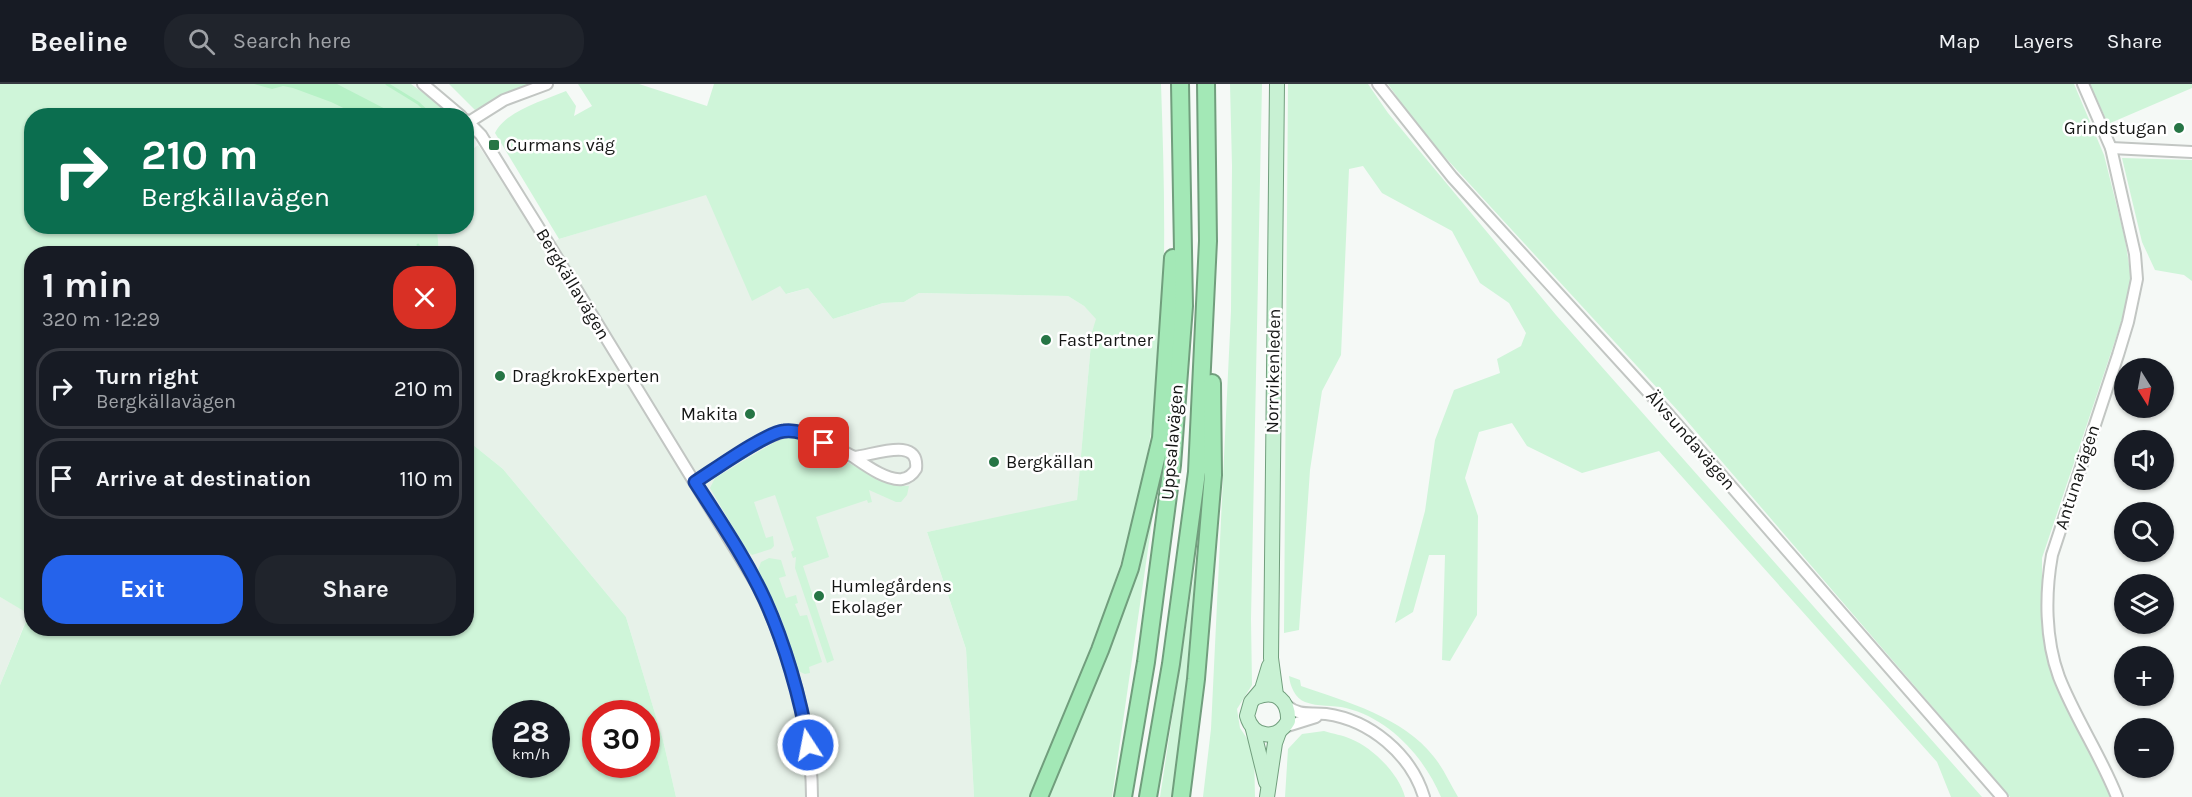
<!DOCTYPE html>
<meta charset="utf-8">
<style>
:root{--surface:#171b24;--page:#20242c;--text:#f1f3f6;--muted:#9ea1a6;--line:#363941;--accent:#2563eb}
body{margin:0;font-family:Karla,sans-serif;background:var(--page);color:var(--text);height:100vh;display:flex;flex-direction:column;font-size:22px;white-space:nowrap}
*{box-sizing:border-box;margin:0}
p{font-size:20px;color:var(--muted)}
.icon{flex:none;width:33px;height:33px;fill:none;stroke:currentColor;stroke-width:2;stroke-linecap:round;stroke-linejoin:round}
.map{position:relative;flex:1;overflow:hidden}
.details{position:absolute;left:24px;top:162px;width:450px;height:390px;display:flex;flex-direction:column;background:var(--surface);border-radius:24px;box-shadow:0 2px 4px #0004}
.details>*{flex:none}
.guide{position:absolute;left:24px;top:24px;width:450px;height:126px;border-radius:24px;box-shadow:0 2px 4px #0004;background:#0b6e4f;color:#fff;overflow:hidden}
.needle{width:39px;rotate:169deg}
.buttons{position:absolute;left:2114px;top:274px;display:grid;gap:12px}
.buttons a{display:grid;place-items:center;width:60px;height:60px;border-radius:50%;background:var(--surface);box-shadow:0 2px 4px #0004;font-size:30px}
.speed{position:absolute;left:492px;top:616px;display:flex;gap:12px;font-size:30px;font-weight:700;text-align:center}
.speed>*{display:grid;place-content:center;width:78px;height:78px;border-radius:50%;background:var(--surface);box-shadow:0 2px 4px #0004;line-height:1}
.speed small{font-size:15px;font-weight:400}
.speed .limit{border:9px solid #d22;background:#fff;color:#111}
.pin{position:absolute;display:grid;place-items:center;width:51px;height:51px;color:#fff;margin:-26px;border-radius:12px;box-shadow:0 3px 9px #0006}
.me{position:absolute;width:66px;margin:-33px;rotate:349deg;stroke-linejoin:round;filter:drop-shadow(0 0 4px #0008)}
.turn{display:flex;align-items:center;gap:21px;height:126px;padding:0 18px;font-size:27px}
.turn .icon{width:78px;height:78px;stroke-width:2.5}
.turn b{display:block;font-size:42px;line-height:51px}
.round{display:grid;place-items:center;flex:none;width:63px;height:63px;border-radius:24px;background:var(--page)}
.summary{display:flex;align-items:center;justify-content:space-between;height:102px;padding:0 18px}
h1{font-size:36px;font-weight:700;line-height:45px}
.action{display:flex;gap:12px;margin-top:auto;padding:12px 18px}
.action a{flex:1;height:69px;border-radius:24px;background:var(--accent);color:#fff;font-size:24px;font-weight:700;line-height:69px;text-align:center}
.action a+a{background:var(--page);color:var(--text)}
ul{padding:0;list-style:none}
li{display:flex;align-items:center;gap:18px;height:81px;margin:0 12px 9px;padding:0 6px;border:3px solid var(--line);border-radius:24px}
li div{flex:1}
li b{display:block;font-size:22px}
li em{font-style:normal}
header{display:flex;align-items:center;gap:36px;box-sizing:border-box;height:84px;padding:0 30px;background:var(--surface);border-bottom:2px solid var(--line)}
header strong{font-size:28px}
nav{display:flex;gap:33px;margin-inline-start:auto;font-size:21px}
.search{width:420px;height:54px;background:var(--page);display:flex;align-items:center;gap:15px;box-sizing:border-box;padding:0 21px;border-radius:24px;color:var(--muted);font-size:22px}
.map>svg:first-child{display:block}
.built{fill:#e7f2e9}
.green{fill:#cff5d9;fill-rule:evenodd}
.water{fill:#b6f1c6}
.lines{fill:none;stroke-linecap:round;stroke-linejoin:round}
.stream{stroke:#b6f1c6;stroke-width:3}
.minor-casing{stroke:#c2c6c3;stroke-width:14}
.major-casing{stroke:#719e7d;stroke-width:16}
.highway-casing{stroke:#719e7d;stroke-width:20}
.minor{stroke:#fff;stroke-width:10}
.major{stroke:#c8f1d3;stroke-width:14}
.highway{stroke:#a3e8b6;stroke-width:16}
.route-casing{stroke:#184099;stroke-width:15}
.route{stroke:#2563eb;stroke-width:10}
.poi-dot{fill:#267545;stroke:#fff;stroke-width:2}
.labels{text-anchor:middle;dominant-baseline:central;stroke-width:5;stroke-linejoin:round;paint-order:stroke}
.poi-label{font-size:18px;fill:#141514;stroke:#fff;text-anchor:start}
.street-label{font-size:18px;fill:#141514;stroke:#fff}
</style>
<header>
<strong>Beeline</strong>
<div class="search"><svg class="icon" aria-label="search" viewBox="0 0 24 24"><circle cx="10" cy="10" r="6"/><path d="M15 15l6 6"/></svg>Search here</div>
<nav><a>Map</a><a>Layers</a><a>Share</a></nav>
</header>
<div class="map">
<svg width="2192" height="713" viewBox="0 0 2192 713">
<rect width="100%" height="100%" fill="#f5f9f6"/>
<!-- built -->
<g class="built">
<polygon points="478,61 546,162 559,155 706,110 787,210 808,204 833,235 883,219 904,218 919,209 1068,212 1084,222 1097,235 1092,248 1077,417 927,448 966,565 974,713 676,713 663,656 626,533 503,385 467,356 466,170 439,169 437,143 466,142 467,70"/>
<polygon points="0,513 29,529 0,601"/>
</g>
<!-- green -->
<g class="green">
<path d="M 0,0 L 411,0 L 436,18 L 451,31 L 32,32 L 32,142 L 437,143 L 439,169 L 32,170 L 32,544 L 466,544 L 467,356 L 503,385 L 626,533 L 663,656 L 676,713 L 0,713 L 0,601 L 29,530 L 0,513 ZM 506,630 L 556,630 L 556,681 L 506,681 ZM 596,630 L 646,630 L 646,681 L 596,681 Z"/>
<polygon points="449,0 533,0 507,8 475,26"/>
<path d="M 578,0 L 639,0 L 707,22 L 714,0 L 1161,0 C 1166,146 1170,295 1133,437 C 1108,532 1066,622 1029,713 L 974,713 L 966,565 L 927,448 L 1077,416 L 1092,248 L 1096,235 L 1084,222 L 1068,212 L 919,209 L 904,218 L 883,219 L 833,235 L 808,204 L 786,210 L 780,202 L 752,217 L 706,111 L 559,155 L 495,49 C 505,27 545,16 566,7 L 576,22 L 574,32 L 592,22 Z"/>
<polygon points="1230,0 1262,0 1251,535 1252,601 1237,625 1240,644 1254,665 1255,713 1203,713 1211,645 1231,227 1232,82"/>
<polygon points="1288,0 1368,0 1388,29 1556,231 1982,713 1951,713 1937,678 1659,367 1582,389 1527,362 1512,339 1479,348 1465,394 1478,432 1477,531 1450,577 1442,576 1445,471 1429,471 1413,528 1395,539 1425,427 1435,356 1454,306 1500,289 1497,275 1521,262 1526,249 1509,219 1480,199 1452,147 1382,109 1363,82 1349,85 1341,271 1322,307 1310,386 1299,546 1284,549"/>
<polygon points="1388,0 2074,0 2104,71 2125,155 2131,193 2122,236 2042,474 2042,524 2049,576 2058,602 2111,713 2010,713 1681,330 1421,47"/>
<polygon points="2090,0 2192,0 2192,4 2108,40"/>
<polygon points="2122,74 2192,76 2192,197 2184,191 2155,186 2142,158"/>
<polygon points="788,353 801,355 888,399 897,402 909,402 907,411 901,418 896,418 869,406 872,418 868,419 867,416 816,433 829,473 803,482 834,576 827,579 795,484 796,473 793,474 791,468 794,466 775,411 754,418 766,454 773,452 774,462 771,465 752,471 747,467 710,404 715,394 780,355"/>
<polygon points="1155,417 1112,713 1048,713 1137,484"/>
<polygon points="1204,424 1191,591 1175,713 1160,713"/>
<polygon points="769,474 781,476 786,492 779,494 786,514 796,511 798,519 795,520 800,532 807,531 822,578 809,583 810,589 805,590 798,587 780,531 758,486 761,478"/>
<path d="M 1289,592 L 1300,596 L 1301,602 C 1347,618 1403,633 1434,673 C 1444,685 1450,700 1458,713 L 1441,713 C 1424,673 1390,635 1346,624 C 1333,621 1318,623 1305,618 C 1295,614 1290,602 1289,592 Z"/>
<path d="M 1324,647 C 1333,650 1343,651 1351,655 C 1373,664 1399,690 1405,713 L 1285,713 L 1288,665 L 1302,650 Z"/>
</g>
<!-- water -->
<polygon class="water" points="254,0 337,0 397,31 358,31 331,18 293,4 283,2 272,5"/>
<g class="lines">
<!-- stream -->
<g class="stream">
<polyline points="387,0 418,19 432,32"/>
<polyline points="419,148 419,142"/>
<polyline points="418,161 422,170"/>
</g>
<defs>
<g id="minor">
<polyline points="423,0 461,32"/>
<polyline points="1378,0 1452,93 1669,331 2002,713"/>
<path d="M 2083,0 L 2111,64 L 2135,170 L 2137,195 L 2128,238 L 2118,271 L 2052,471 C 2045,510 2045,555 2059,593 C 2075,634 2101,672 2117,713"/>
<path d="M 466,36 L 481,51 L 537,141 L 756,499 C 788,562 812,643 812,713"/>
<polyline points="469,38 504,16 547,0"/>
<polyline points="2111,64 2192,68"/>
<path d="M 695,398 C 717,385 773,342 797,347 C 815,352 835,363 852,372 C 864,380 886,397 902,395 C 908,394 913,390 916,385 C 920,351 872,372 854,373"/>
<path d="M 1286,621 C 1300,633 1310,628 1326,630 C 1370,636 1411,670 1424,713"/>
<polyline points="1284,643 1316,633"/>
</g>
<g id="major">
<polyline points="1276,611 1271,574 1277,0"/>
<path d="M 1257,613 C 1276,605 1289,617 1288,637 C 1277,657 1253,654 1247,632 L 1251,618 L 1262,605 L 1269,582"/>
<polyline points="1253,645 1266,698"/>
<polyline points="1267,713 1275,659 1279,648"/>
</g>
<g id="highway">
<polyline points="1039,713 1100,566 1130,484 1161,354 1173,174"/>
<polyline points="1123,713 1146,578 1172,381 1184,222 1180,0"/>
<polyline points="1148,713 1171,580 1197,388 1208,157 1206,0"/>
<polyline points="1181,713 1196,595 1213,391 1212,299"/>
</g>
</defs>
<!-- minor casing -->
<use href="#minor" class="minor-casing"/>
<!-- major casing -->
<use href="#major" class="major-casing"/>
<!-- highway casing -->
<use href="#highway" class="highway-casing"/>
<!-- minor -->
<use href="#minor" class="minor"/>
<!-- major -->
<use href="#major" class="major"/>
<!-- highway -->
<use href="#highway" class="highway"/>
</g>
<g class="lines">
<defs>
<path id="route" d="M 808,661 C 801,615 784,558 765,516 C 746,475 720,437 695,398 C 714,386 765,349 784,347 C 799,345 812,353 824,359"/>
</defs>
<!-- route casing -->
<use href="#route" class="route-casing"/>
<!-- route -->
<use href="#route" class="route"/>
</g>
<!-- markers -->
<g class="poi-dot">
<circle cx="2179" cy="44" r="6"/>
<rect x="488" y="55" width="12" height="12" rx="3"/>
<circle cx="1046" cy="256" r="6"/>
<circle cx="500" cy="292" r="6"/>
<circle cx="750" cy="330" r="6"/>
<circle cx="994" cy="378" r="6"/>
<circle cx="819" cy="512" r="6"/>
</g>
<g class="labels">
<!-- poi labels -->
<g class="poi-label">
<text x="2167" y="44" text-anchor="end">Grindstugan</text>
<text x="506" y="61">Curmans väg</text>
<text x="1058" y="256">FastPartner</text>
<text x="512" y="292">DragkrokExperten</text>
<text x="738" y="330" text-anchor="end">Makita</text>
<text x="1006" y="378">Bergkällan</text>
<text x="831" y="502">Humlegårdens<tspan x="831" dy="21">Ekolager</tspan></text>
</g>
<!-- street labels -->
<g class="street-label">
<text transform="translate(573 200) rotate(59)">Bergkällavägen</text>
<text transform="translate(1273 287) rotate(-89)">Norrvikenleden</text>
<text transform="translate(1691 356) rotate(49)">Älvsundavägen</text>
<text transform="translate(1172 358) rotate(-85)">Uppsalavägen</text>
<text transform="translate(2077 393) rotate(-72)">Antunavägen</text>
</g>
</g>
</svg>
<div class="buttons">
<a><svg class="needle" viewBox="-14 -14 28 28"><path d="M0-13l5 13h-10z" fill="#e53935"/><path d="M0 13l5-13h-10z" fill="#9ea1a6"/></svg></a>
<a><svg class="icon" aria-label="sound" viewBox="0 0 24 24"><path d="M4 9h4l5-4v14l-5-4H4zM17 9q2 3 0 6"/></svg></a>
<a><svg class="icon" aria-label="search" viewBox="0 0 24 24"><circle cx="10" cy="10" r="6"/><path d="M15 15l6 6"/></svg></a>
<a><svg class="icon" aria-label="layers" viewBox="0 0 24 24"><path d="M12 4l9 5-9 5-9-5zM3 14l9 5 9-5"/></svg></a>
<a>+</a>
<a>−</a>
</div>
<div class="speed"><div>28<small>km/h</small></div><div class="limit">30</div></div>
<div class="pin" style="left:824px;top:359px;background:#d93025"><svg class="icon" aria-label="arrive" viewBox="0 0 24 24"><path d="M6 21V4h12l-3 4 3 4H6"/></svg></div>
<svg class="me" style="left:808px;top:661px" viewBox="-20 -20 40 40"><circle r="17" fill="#2563eb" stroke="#fff" stroke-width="3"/><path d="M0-11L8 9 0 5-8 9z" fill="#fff"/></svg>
<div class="guide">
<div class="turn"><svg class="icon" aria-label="right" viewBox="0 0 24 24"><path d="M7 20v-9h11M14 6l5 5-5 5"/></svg><div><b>210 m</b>Bergkällavägen</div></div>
</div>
<section class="details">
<div class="summary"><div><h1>1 min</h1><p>320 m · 12:29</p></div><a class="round" style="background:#d93025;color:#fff"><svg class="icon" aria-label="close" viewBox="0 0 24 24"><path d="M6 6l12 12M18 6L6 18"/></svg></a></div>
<ul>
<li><svg class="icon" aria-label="right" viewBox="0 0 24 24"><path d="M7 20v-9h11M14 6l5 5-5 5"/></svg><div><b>Turn right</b><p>Bergkällavägen</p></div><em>210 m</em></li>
<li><svg class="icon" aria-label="arrive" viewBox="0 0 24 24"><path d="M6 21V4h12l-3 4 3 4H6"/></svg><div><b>Arrive at destination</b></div><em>110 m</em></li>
</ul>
<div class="action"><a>Exit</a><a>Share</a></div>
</section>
</div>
